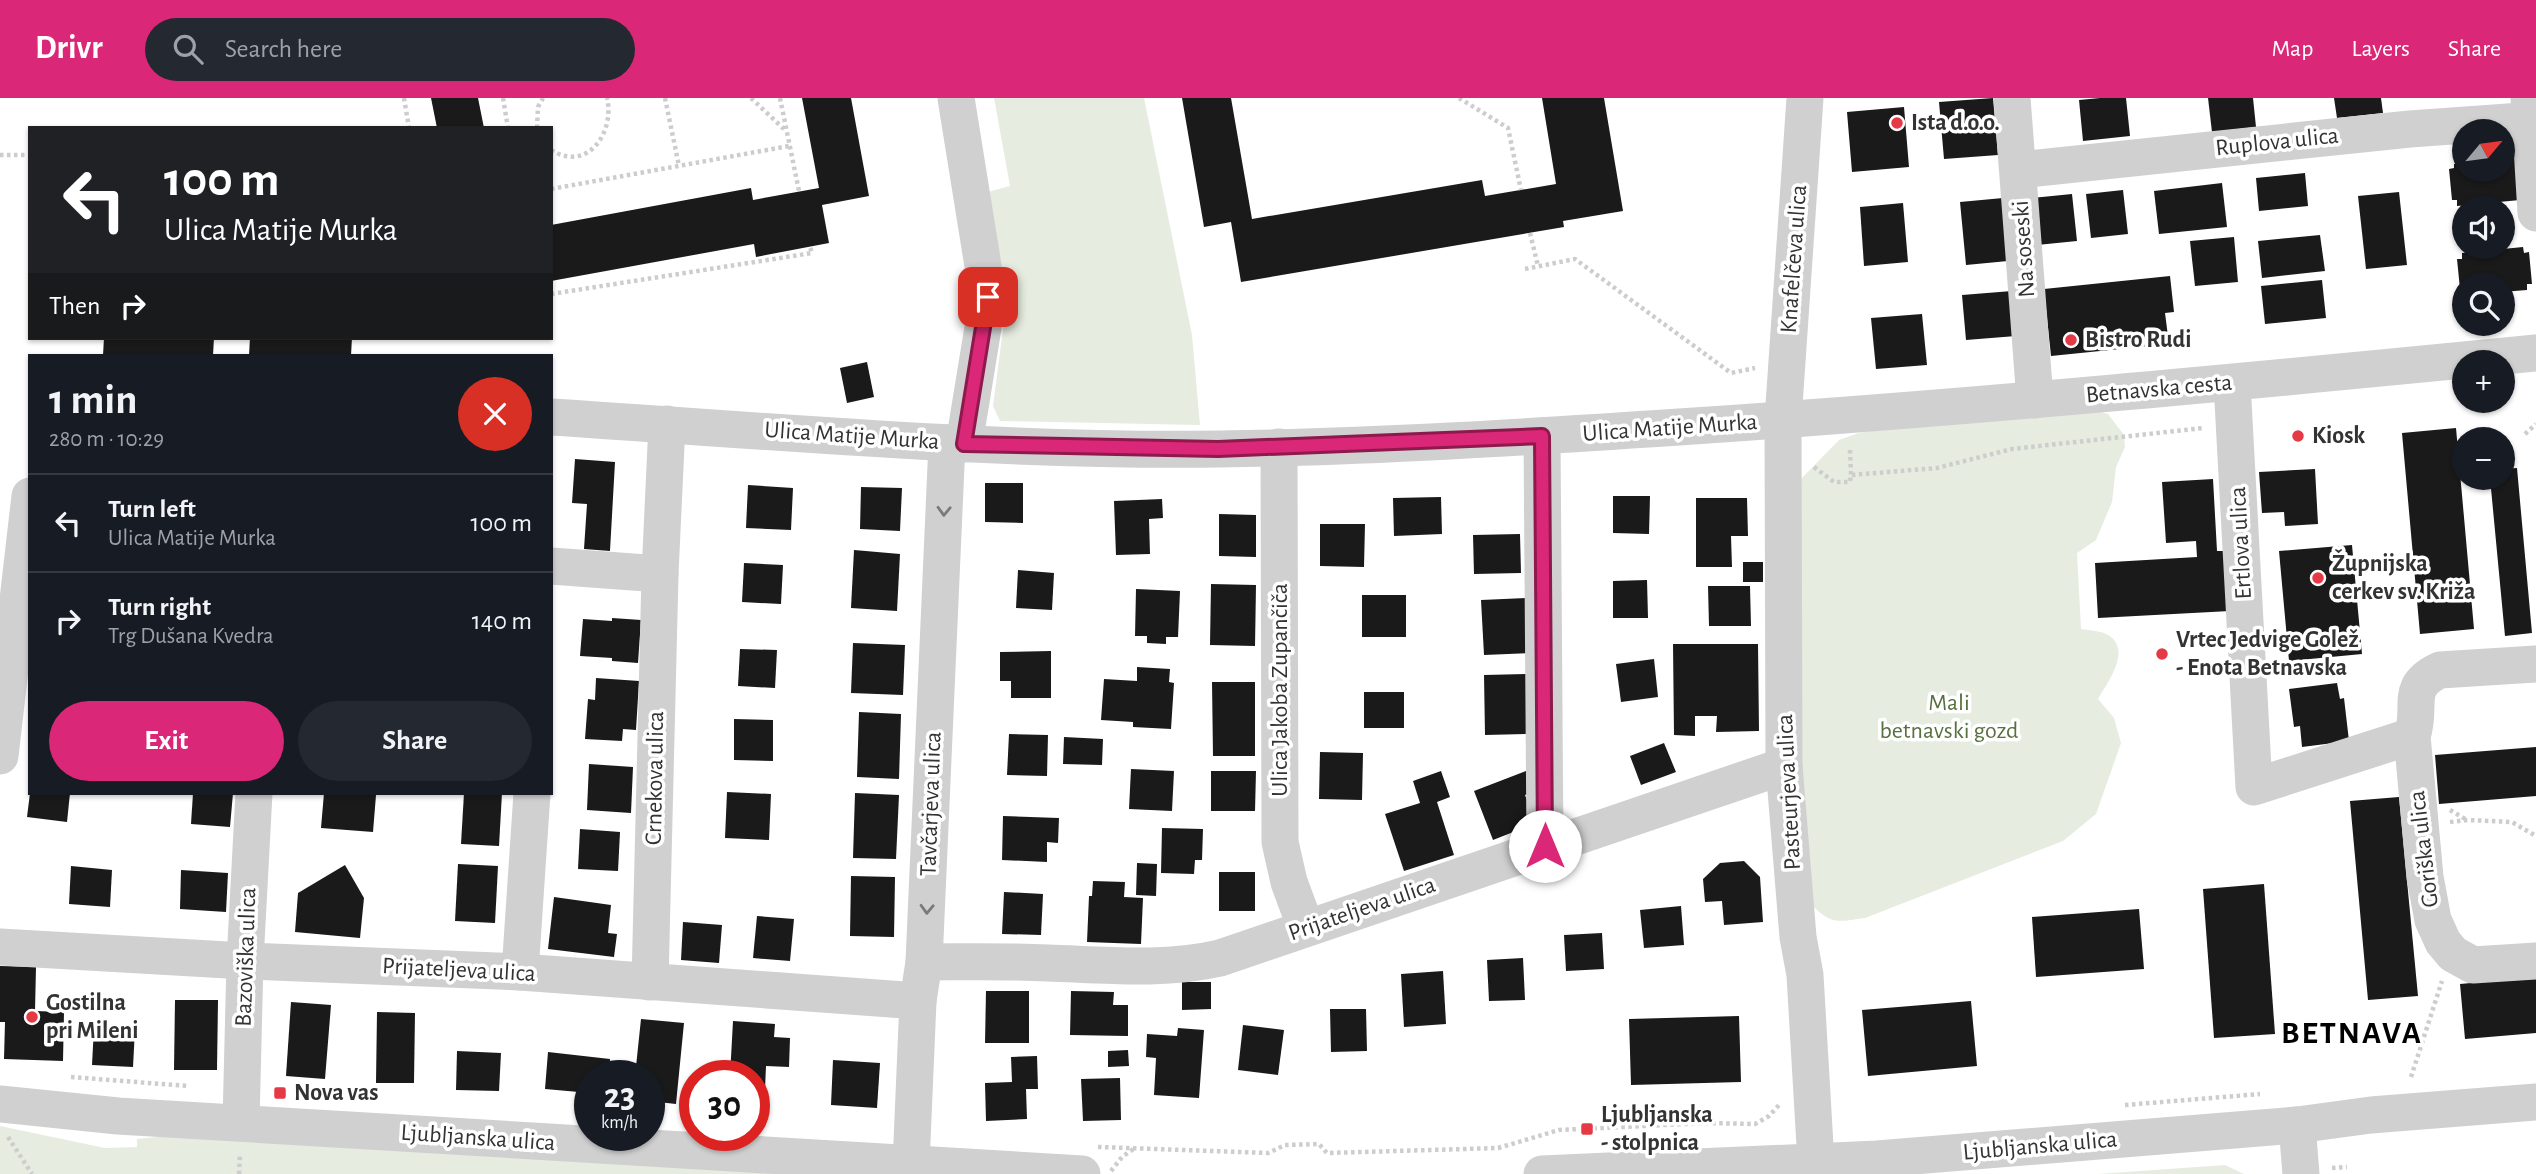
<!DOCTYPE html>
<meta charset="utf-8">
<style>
:root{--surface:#171b24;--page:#242831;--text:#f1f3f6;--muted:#9ea1a6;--line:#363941;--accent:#db2777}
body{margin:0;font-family:"Alegreya Sans",sans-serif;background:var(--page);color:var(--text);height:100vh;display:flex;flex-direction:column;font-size:26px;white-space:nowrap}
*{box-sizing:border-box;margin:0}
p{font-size:23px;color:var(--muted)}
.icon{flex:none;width:38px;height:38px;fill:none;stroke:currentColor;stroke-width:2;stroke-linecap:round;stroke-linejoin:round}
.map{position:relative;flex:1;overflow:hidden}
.details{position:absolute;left:28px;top:256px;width:525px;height:441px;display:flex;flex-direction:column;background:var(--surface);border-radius:0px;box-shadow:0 2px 5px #0004}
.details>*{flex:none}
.top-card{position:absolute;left:28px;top:28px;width:525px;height:214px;border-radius:0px;box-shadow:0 2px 5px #0004;background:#202124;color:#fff;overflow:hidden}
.needle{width:46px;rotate:61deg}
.buttons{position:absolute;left:2452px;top:21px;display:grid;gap:14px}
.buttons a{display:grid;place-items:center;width:63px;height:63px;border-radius:50%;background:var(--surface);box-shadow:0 2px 5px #0004;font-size:35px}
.speed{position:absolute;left:574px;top:962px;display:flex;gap:14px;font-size:35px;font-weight:700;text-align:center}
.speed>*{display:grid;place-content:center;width:91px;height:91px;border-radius:50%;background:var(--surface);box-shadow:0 2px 5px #0004;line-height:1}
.speed small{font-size:18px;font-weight:400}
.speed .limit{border:10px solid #d22;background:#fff;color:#111}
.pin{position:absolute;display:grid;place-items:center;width:60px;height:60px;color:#fff;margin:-30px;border-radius:14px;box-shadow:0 4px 10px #0006}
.me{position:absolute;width:77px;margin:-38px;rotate:0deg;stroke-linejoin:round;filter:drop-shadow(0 0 5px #0008)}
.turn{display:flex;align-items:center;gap:24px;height:147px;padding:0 21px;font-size:32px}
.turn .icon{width:91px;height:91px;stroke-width:2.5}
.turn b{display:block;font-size:49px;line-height:60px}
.then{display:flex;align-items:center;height:66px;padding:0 21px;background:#0003;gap:14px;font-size:26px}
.round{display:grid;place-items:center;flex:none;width:74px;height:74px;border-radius:37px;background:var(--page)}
.overview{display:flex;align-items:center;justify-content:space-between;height:119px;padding:0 21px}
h1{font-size:42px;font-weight:600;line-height:52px}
.action{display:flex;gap:14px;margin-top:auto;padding:14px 21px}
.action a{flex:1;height:80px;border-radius:42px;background:var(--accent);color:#fff;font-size:28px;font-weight:600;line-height:80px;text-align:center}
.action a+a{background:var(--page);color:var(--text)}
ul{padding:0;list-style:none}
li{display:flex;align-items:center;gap:21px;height:98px;padding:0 21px;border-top:2px solid var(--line)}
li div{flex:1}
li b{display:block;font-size:26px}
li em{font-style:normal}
header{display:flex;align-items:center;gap:42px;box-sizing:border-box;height:98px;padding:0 35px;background:var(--accent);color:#fff}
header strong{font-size:33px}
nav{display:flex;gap:38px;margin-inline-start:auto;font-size:24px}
.search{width:490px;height:63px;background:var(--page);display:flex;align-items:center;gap:18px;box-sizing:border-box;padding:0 24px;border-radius:38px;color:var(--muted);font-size:26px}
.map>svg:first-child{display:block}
.green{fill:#e6ecdf}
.building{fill:#1a1a1a}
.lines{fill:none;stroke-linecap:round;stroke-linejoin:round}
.path{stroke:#cdcdcd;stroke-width:4.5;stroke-dasharray:3.5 3.5;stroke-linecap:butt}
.minor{stroke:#d0d0d0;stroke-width:37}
.oneway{stroke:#7a7a7a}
.route-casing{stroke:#8e194d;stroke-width:18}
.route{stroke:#db2777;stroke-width:12}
.poi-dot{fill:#e63946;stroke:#fff;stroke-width:2.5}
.labels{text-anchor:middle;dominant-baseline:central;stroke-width:7;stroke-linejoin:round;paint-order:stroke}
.poi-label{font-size:24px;font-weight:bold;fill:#333;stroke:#fff;text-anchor:start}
.street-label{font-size:24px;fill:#333;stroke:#fff}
.park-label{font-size:24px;fill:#56703f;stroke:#fff}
.district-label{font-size:32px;font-weight:bold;letter-spacing:2px;fill:#000;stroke:#fff}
</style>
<header>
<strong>Drivr</strong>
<div class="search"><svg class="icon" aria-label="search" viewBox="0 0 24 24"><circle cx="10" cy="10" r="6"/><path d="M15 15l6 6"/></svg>Search here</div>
<nav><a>Map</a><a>Layers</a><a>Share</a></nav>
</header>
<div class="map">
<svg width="2536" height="1076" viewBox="0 0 2536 1076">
<rect width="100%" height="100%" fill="#fff"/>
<!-- green -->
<g class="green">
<polygon points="994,0 1144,0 1192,237 1200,327 1000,323 993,308 1007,201 988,94 1010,88"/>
<path d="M 2089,311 L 2108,316 L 2124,337 L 2125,349 L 2116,369 L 2112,404 L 2096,442 L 2077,455 L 2081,531 C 2088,532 2098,533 2104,535 C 2135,548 2108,584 2098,601 L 2114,620 L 2121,645 L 2096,716 L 2063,743 L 1865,820 C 1837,824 1831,827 1811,806 L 1796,666 L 1800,382 L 1839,342 L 1859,335 L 1918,325 Z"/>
<polygon points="0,1028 105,1050 137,1049 137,1041 208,1034 796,1076 0,1076"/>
<polygon points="2225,1067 2244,1076 2098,1076"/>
</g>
<!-- building -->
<g class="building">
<polygon points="431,0 478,0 484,30 437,30"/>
<polygon points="802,0 851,0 869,98 822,107 829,145 756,159 754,146 551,183 551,127 751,90 753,102 819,90"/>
<polygon points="1182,0 1231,0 1252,121 1482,82 1485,98 1556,86 1542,0 1604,0 1623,113 1563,123 1564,129 1241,184 1231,124 1204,129"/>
<polygon points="1993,0 1998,57 1944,61 1939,4"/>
<polygon points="2100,0 2126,0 2130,38 2083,43 2079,2"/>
<polygon points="2208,0 2253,0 2256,29 2212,34"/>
<polygon points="2334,0 2381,0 2383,15 2337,20"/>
<polygon points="1904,9 1909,69 1852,74 1847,14"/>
<polygon points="2516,60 2520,102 2457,108 2457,102 2452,102 2449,71 2454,70 2454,66 2464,65 2464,72 2502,72 2502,61"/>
<polygon points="2305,75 2308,108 2259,113 2256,80"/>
<polygon points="2222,85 2227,129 2159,136 2154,93"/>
<polygon points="2123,92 2128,136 2091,140 2086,96"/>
<polygon points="2399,94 2407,167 2366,171 2358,98"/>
<polygon points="2072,96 2077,143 2037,147 2032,100"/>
<polygon points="2003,100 2008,163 1966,167 1960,104"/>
<polygon points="1903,105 1908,164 1864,168 1860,109"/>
<polygon points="2320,137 2325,173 2262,180 2258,143"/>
<polygon points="2234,139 2238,184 2195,188 2190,143"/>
<polygon points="2523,149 2524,155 2529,154 2532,186 2527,186 2527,192 2502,194 2502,187 2464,187 2464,191 2460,191 2457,161 2462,161 2462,155"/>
<polygon points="2170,178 2174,214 2165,215 2169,246 2051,258 2044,191"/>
<polygon points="2322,182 2326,220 2265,226 2261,188"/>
<polygon points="2012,193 2016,238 1966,242 1962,197"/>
<polygon points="1922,216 1927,267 1876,271 1871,220"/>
<polygon points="104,240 214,240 213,257 103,257"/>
<polygon points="250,240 352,240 351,257 249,257"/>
<polygon points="867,264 874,299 847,305 840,270"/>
<polygon points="2456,330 2474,531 2420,536 2402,335"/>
<polygon points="575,361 615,364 610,453 584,451 587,406 572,405"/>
<polygon points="2517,370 2532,535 2505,538 2490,380 2502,380 2502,371"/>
<polygon points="2315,371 2318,426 2285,428 2284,414 2262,415 2259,374"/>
<polygon points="2213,381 2217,453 2227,453 2230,513 2098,520 2095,465 2197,459 2196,443 2166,445 2162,384"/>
<polygon points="985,385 1023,385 1023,425 985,424"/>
<polygon points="748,387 793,390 791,432 746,430"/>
<polygon points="861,389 902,390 900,433 860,431"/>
<polygon points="1613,398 1650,398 1649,436 1613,435"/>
<polygon points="1441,399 1442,436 1394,438 1393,400"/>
<polygon points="1696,400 1747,400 1748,438 1731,438 1732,469 1696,469"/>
<polygon points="1162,401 1163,420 1149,421 1150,456 1116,457 1114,403"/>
<polygon points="1219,416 1256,417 1256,459 1219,458"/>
<polygon points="1320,426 1365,426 1364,469 1320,468"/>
<polygon points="1520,436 1521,475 1474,476 1473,437"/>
<polygon points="2352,447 2362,556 2289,563 2279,453"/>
<polygon points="854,452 900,456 897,513 851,510"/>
<rect x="1743" y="464" width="20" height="20"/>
<polygon points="744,465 783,467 781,506 742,504"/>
<polygon points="1018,472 1054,475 1052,512 1016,510"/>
<polygon points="1647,482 1648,520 1613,520 1613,483"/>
<polygon points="1211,486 1256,487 1255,548 1210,547"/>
<polygon points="1708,488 1750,488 1751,528 1709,528"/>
<polygon points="1136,491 1180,493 1178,539 1166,539 1166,546 1147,545 1147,538 1135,538"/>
<rect x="1362" y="497" width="44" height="42"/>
<polygon points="1526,500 1529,555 1484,557 1481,502"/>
<polygon points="612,520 641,522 638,565 612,563 612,560 580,558 583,521 612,523"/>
<polygon points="853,545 905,547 903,597 851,595"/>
<polygon points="1673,546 1758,546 1759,633 1716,634 1717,618 1695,618 1695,638 1674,637"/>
<polygon points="740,551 777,552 775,590 738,588"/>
<polygon points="1051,553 1051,600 1011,600 1011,583 1000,583 1000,554"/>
<polygon points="1654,561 1658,599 1621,604 1616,566"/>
<polygon points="1137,569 1170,571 1169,584 1174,585 1171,631 1133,629 1133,624 1101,622 1104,581 1137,583"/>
<polygon points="1526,576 1527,636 1485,637 1484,577"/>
<polygon points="596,580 639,583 636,632 623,631 622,643 585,641 588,601 595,602"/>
<polygon points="1212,584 1255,584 1255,658 1213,658"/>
<polygon points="2337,585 2340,601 2344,600 2349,643 2302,649 2300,628 2294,629 2289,591"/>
<rect x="1364" y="594" width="40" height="36"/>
<polygon points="859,614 901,616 899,681 857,679"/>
<polygon points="734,621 773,622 773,663 734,662"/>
<polygon points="1009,636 1048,637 1047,678 1007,677"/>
<polygon points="1064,639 1103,641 1102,667 1063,666"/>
<polygon points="1664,645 1676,674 1641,687 1630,658"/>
<polygon points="2536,649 2536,698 2439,706 2435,657"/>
<polygon points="1320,654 1363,655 1362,702 1319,701"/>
<polygon points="589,666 633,669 631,715 587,712"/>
<polygon points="1131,671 1174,673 1172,713 1129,711"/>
<polygon points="1211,673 1256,673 1255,713 1211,713"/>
<polygon points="1441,673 1450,699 1437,704 1454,757 1404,773 1385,716 1420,705 1413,683"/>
<polygon points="1526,673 1533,694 1525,697 1536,725 1493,742 1474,693"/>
<polygon points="727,694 771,696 769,742 725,740"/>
<polygon points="30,695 70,695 67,724 27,719"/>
<polygon points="193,695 233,695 230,729 191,726"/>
<polygon points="324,695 376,697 373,734 321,730"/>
<polygon points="464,695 502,695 499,748 461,746"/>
<polygon points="855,695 899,697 896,761 853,760"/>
<polygon points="2399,699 2418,898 2368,902 2350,703"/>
<polygon points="1003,718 1059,720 1058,745 1047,744 1047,764 1002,762"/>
<polygon points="1162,730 1203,731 1202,762 1195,762 1194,776 1161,775"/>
<polygon points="580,731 620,734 618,773 578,771"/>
<polygon points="1744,763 1760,779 1763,824 1724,827 1722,803 1705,804 1703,781 1720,765"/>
<polygon points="1137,765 1157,766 1156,798 1136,797"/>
<polygon points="458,766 498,768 495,825 455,823"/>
<polygon points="345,767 364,800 360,840 295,834 298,795"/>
<polygon points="71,768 112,772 110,809 69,806"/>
<polygon points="181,772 228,775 226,814 180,811"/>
<rect x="1219" y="774" width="36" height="39"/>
<polygon points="851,778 895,779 894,839 850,838"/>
<polygon points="1093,783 1125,784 1124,799 1143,800 1141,846 1087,844 1089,798 1092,798"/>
<polygon points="2264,786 2275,936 2214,940 2203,791"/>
<polygon points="1004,794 1043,796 1041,837 1002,836"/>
<polygon points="554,799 611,807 608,835 617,836 614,859 548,851"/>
<polygon points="1681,808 1684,847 1644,850 1640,812"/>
<polygon points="2139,811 2144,871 2036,879 2032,819"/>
<polygon points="757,818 794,821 790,863 753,860"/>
<polygon points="683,824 722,827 719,865 681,862"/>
<polygon points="1602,835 1604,871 1566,873 1564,837"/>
<polygon points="1523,860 1525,902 1489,903 1487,862"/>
<polygon points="0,868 36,869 35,913 64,914 63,963 4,961 5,924 0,924"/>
<polygon points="1443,873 1446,926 1404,929 1401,876"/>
<polygon points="2536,879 2536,935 2465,941 2460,886"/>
<polygon points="1182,884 1211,884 1211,911 1182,912"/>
<polygon points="986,893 1029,893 1029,945 985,945"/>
<polygon points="1071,893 1114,894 1113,907 1128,907 1128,938 1070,937"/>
<polygon points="175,902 218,902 217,972 174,972"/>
<polygon points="1971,903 1977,968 1868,978 1862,912"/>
<polygon points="291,904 331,907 325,981 286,978"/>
<polygon points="1330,911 1366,911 1367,953 1331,954"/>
<polygon points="377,914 415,915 414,985 376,985"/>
<polygon points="1739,918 1741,984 1631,987 1629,921"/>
<polygon points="641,921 684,925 676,1006 649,1003 649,978 635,978"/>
<polygon points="733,923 775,926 774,939 790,940 789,969 766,968 764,1014 754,1014 754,978 730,978"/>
<polygon points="1243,927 1284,932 1278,977 1238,972"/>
<polygon points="94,929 135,931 133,969 92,967"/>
<polygon points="1178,930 1204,932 1199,1000 1154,997 1156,960 1146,959 1147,936 1177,938"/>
<polygon points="1128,952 1129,968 1108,969 1108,953"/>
<polygon points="457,953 501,955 499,993 456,992"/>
<polygon points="548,954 610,961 609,978 590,978 590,995 545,991"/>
<polygon points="1037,958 1038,991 1026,991 1027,1021 986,1023 985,985 1012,984 1011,959"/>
<polygon points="833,962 880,965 877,1010 831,1007"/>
<polygon points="1120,980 1121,1022 1083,1023 1081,981"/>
</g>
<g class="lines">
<!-- path -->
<g class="path">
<polyline points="404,0 409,30"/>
<polyline points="503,0 508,30"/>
<polyline points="665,0 679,68"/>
<polyline points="751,0 786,33"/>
<polyline points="780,0 799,93"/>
<polyline points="1459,0 1508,30 1521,92"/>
<polyline points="537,30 538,9 543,0"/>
<path d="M 551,52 C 588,75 615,34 607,0"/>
<polyline points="0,57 30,57"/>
<polyline points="551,91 789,48"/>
<polyline points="1530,135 1538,168"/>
<polyline points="1525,171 1575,161 1731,275 1755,270"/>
<polyline points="551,196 812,155 810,149"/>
<polyline points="2525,336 2536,326"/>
<polyline points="1850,352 1851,377"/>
<polyline points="1814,369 1834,384 1850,384 1851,377 1937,370 2012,351 2203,330"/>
<polyline points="2450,712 2467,722"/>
<polyline points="2450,724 2468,722 2512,724 2536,738"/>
<polyline points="71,979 188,988"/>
<polyline points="2411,979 2442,883"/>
<polyline points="2125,1007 2260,996"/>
<polyline points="8,1039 32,1076"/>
<polyline points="1098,1049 1268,1055 1285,1047 1319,1046 1327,1055 1498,1050 1559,1032 1708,1025 1755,1026 1769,1018 1780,1006"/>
<polyline points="2332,1070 2347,1069"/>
<polyline points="1111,1073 1122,1059 1135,1050"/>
<polyline points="239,1076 240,1056"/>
</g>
<!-- minor -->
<g class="minor">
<polyline points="956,0 988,199 964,346"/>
<polyline points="1805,0 1783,322 1784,668 1798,839 1805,877 1816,1065"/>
<polyline points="2012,0 2035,302"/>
<polyline points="2529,0 2536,115"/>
<polyline points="2018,72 2410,31 2536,22"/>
<path d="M 2232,285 L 2254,689 L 2412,638 C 2423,608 2403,589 2440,572 L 2536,566"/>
<path d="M 551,319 C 774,333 997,354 1220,351 C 1373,349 1527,339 1679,329 C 1965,310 2251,283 2536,255"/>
<polyline points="1542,338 1545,749"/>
<polyline points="1279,349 1280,744 1289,784 1306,830"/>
<polyline points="551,468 660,476"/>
<polyline points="2412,638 2425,779 2433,822 2443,844 2453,856 2473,867 2536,863"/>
<polyline points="0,658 30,398"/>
<polyline points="0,849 245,863 520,874 918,903"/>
<path d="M 924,864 C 966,864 1007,863 1048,865 C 1106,867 1164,873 1220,860 L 1784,668"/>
<polyline points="520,874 532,695"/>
<polyline points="650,884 660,476 667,326"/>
<polyline points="0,1006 118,1018 1082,1076"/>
<polyline points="241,1024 245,863 254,695"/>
<polyline points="2297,1027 2301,1076"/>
<polyline points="911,1067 918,903 924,864 947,345"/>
<polyline points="1542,1076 1877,1061 2297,1027 2371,1017 2536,1004"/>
</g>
</g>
<!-- one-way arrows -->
<defs><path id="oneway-chevron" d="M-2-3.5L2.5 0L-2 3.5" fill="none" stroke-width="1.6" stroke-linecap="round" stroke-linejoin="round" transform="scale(1.75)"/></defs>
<g class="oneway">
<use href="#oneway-chevron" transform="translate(944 413) rotate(92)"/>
<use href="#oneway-chevron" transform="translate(927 811) rotate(92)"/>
</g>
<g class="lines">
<defs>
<polyline id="route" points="988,199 964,346 1218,351 1542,338 1545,748"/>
</defs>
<!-- route casing -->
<use href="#route" class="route-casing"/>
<!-- route -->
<use href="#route" class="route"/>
</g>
<!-- markers -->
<g class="poi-dot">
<circle cx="1897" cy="25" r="7"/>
<circle cx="2071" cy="242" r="7"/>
<circle cx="2298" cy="338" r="7"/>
<circle cx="2318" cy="480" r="7"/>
<circle cx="2162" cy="556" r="7"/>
<circle cx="32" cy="919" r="7"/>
<rect x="273" y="988" width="14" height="14" rx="3.5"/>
<rect x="1580" y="1024" width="14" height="14" rx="3.5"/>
</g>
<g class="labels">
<!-- poi labels -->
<g class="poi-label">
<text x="1911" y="25">Ista d.o.o.</text>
<text x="2085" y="242">Bistro Rudi</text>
<text x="2312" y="338">Kiosk</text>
<text x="2332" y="466">Župnijska<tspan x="2332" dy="28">cerkev sv. Križa</tspan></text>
<text x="2176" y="542">Vrtec Jedvige Golež<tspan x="2176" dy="28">- Enota Betnavska</tspan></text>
<text x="46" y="905">Gostilna<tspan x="46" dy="28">pri Mileni</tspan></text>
<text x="294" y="995">Nova vas</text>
<text x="1601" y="1017">Ljubljanska<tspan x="1601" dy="28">- stolpnica</tspan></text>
</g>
<!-- street labels -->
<g class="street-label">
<text transform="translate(2277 44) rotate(-6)">Ruplova ulica</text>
<text transform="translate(2024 151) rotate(-94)">Na soseski</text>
<text transform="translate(1794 161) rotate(-86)">Knafelčeva ulica</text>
<text transform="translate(2159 291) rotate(-5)">Betnavska cesta</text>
<text transform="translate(1670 330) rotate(-4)">Ulica Matije Murka</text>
<text transform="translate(852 338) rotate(4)">Ulica Matije Murka</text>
<text transform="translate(2241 445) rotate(-93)">Ertlova ulica</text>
<text transform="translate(1280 592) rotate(-90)">Ulica Jakoba Zupančiča</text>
<text transform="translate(655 680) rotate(-89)">Crnekova ulica</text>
<text transform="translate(1789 694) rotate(-93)">Pasteurjeva ulica</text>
<text transform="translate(931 706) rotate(-88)">Tavčarjeva ulica</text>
<text transform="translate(2424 751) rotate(-97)">Goriška ulica</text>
<text transform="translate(1362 811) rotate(-19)">Prijateljeva ulica</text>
<text transform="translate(246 859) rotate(-88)">Bazoviška ulica</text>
<text transform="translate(459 872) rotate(3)">Prijateljeva ulica</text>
<text transform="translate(478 1040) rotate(4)">Ljubljanska ulica</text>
<text transform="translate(2040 1048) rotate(-5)">Ljubljanska ulica</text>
</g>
<!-- park labels -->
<g class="park-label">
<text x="1949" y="605">Mali<tspan x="1949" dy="28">betnavski gozd</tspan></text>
</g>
<!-- district labels -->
<g class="district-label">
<text x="2352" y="935">BETNAVA</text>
</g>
</g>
</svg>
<div class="buttons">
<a><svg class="needle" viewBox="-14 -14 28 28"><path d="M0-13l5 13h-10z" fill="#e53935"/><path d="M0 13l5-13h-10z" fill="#9ea1a6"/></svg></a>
<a><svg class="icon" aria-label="sound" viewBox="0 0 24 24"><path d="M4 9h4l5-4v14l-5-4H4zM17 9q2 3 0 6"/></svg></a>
<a><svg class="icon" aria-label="search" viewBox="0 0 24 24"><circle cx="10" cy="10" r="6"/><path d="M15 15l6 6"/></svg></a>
<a>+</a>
<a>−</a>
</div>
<div class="speed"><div>23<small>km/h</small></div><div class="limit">30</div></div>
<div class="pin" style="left:988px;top:199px;background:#d93025"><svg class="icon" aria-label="arrive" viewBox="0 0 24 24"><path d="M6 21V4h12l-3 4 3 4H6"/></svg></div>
<svg class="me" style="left:1545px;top:748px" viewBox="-20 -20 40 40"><circle r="19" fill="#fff"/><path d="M0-13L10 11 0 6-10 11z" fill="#db2777"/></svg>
<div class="top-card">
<div class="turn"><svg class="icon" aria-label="left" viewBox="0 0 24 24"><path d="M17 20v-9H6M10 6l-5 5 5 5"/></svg><div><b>100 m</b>Ulica Matije Murka</div></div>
<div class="then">Then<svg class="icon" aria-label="right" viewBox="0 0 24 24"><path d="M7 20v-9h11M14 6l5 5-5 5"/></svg></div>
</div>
<section class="details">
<div class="overview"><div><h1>1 min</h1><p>280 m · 10:29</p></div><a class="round" style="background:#d93025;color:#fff"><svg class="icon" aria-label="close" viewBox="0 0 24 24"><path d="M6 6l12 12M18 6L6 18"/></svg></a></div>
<ul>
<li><svg class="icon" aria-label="left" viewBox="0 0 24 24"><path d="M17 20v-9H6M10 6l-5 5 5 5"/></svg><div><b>Turn left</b><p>Ulica Matije Murka</p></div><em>100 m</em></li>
<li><svg class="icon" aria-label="right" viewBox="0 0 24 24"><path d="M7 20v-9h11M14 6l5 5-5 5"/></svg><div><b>Turn right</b><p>Trg Dušana Kvedra</p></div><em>140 m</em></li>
</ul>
<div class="action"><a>Exit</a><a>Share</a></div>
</section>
</div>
